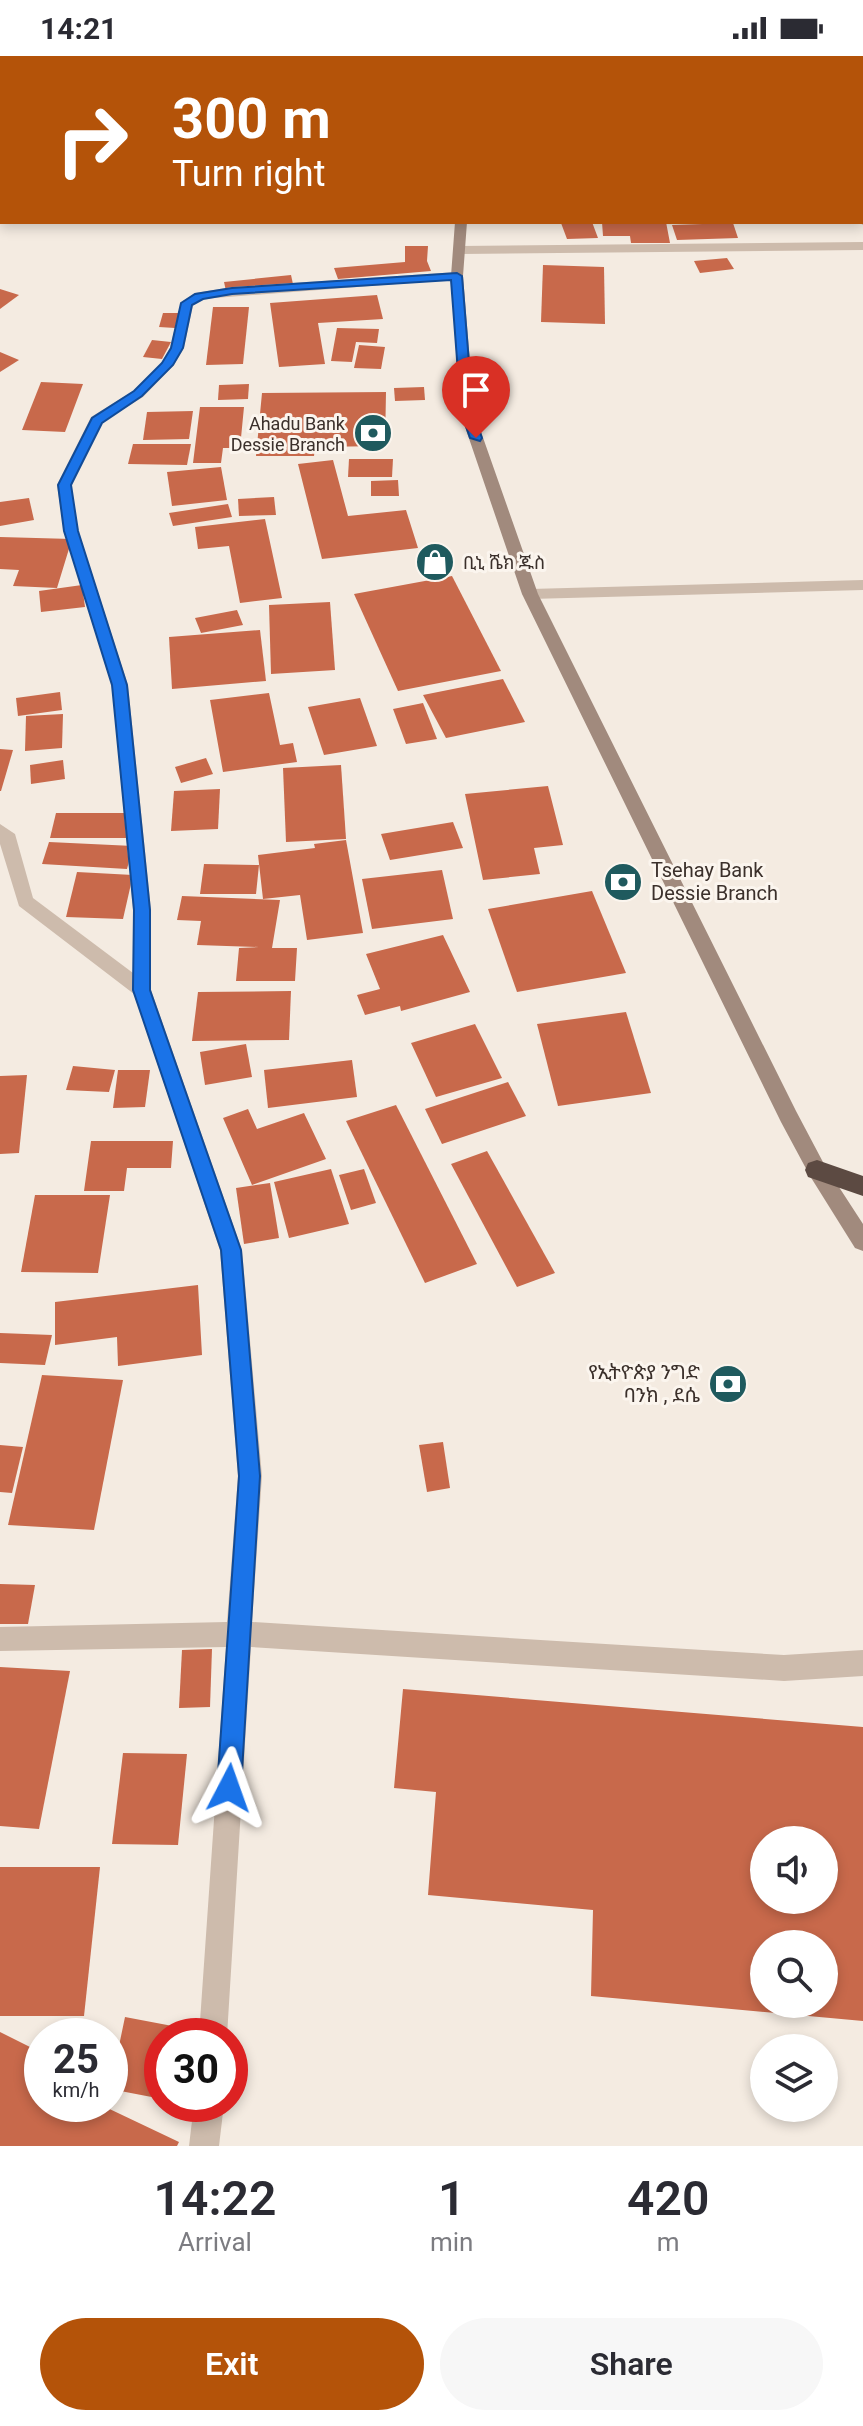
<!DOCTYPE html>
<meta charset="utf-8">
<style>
:root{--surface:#fff;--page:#f7f7f7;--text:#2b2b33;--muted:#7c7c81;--accent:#b45309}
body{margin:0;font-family:Roboto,"Noto Sans Ethiopic",sans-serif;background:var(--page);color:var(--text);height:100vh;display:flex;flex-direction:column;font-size:30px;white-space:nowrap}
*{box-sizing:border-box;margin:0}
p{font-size:26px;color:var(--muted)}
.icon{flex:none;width:44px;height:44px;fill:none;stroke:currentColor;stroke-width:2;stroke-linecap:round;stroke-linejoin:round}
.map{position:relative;height:2090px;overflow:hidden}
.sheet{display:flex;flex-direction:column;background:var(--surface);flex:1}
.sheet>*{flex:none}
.banner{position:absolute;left:0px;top:0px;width:864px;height:168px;box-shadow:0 4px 12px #0003;background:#b45309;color:#fff;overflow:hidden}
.controls{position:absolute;left:750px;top:1770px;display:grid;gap:16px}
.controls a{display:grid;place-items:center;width:88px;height:88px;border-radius:50%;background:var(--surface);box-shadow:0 4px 12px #0003;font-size:40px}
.speed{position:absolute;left:24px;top:1962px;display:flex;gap:16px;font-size:40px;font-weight:700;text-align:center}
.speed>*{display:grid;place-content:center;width:104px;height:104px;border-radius:50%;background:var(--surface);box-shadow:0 4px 12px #0003;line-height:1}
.speed small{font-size:20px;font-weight:400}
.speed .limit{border:12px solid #d22;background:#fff;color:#111}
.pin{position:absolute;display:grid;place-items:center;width:68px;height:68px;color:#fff;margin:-82px -34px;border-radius:50% 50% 50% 0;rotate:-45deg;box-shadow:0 0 8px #0007}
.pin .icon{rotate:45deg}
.me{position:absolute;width:88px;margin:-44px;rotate:4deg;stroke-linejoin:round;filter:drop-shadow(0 0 6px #0008)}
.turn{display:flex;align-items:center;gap:28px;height:168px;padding:0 40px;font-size:36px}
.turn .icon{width:104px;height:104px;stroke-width:2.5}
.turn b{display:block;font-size:56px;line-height:68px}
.eta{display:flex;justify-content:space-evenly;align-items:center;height:136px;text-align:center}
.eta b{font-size:48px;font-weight:600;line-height:56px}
.button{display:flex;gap:16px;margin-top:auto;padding:16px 40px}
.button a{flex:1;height:92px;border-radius:48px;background:var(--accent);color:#fff;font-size:32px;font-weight:600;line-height:92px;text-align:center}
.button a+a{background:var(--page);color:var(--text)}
.status{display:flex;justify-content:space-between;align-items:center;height:56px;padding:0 40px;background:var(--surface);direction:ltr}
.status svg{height:22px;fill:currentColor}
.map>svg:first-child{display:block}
.building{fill:#c8694b;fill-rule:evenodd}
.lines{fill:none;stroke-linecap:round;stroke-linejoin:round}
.street{fill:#cdbbac;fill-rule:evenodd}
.secondary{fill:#a18a7d;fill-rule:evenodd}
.highway{fill:#5c4a42;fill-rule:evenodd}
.route{fill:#1a73e8;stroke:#114b97;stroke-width:2}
.labels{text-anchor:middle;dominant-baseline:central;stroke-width:6;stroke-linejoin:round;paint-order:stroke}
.far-poi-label{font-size:18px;fill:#3b302b;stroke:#fbf5ee;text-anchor:end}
.poi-label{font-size:20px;fill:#3b302b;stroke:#fbf5ee;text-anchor:start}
</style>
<div class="status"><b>14:21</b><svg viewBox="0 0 49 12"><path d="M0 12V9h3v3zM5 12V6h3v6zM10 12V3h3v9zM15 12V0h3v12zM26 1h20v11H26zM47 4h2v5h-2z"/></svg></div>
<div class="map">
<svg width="863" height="2090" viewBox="0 0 863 2090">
<rect width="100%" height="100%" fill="#f4ebe1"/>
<!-- building -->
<g class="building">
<polygon points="578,166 592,166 598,182 567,183 561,167"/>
<polygon points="602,166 666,166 670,187 631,187 630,180 603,180"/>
<polygon points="733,167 738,182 677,184 672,169"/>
<polygon points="405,190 428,190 427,205 431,215 338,223 334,212 405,206"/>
<polygon points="727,202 734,213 700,217 694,205"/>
<polygon points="543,209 604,211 605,268 541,266"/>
<polygon points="291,219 293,228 226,235 224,226"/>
<polygon points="0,233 19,239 0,253"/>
<polygon points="377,239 383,263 318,267 325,308 279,311 270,247"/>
<polygon points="213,251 249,251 243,308 206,309"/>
<polygon points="163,257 179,257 175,272 159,271"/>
<polygon points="337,272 379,273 377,287 356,286 352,306 331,305"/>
<polygon points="152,284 171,286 162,303 143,301"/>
<polygon points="359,289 385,291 381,313 354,312"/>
<polygon points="0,296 19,304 0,316"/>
<polygon points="41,326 83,328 65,376 22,374"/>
<polygon points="249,328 248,343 218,344 219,329"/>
<polygon points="424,331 425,344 395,345 394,332"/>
<polygon points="386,336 385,390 315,391 314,400 256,400 262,337"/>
<polygon points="200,351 244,351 240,392 223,392 221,407 193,407"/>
<polygon points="193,355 189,383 143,384 147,356"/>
<polygon points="133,388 191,388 187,409 128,408"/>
<polygon points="349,403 393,403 392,421 348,421"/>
<polygon points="333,404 348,460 406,454 418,492 322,503 298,408"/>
<polygon points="221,411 227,444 172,450 167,416"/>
<polygon points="398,424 399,440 371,440 371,425"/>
<polygon points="274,441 276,459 239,460 238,443"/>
<polygon points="29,442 34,464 0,470 0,446"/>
<polygon points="228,448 232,461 173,470 169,457"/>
<polygon points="265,463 282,542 240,547 229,490 198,493 195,471"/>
<polygon points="0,481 72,483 57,532 13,530 19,514 0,513"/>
<polygon points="452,520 501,615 398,635 354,538"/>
<polygon points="82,529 85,551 41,556 39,535"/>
<polygon points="330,546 335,614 271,618 269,549"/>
<polygon points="237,554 243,569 201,577 195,562"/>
<polygon points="260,574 266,625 172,633 169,581"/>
<polygon points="503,623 525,666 446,682 423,639"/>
<polygon points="60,636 62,654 18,660 16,642"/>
<polygon points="269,637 280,689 293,687 297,706 223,716 210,644"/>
<polygon points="360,642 377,690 324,699 308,651"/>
<polygon points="423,647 437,683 406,688 393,653"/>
<polygon points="63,658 62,692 25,695 26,660"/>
<polygon points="0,693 13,694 1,735 0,735"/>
<polygon points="206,702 213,718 181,727 175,711"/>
<polygon points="63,704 65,723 31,728 30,709"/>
<polygon points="341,709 346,783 286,786 283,712"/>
<polygon points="548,730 563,789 534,792 540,818 483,824 465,738"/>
<polygon points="220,733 218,773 171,775 174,735"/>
<polygon points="56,757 131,757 127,782 50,782"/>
<polygon points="453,766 463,792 390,804 381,778"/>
<polygon points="346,784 363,877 307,884 300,839 263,843 258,799 315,792 314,788"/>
<polygon points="49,786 133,790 127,813 42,808"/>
<polygon points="204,808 259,809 256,838 200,838"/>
<polygon points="442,814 453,863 372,873 362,823"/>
<polygon points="77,816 133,819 123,863 66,861"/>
<polygon points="592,835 626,917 517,936 488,853"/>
<polygon points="182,840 280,844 272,892 297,892 295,925 236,925 239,892 259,891 197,889 201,865 177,864"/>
<polygon points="443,879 470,936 401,955 400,950 365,959 357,939 380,933 366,898"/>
<polygon points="291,935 289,984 192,985 198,936"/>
<polygon points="626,956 651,1037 558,1050 537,968"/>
<polygon points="475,968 502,1022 436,1041 411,987"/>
<polygon points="246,988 252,1021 205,1029 200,996"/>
<polygon points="352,1004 357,1041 268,1052 264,1014"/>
<polygon points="73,1010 115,1014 109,1036 66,1034"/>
<polygon points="118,1014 150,1014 145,1051 113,1052"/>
<polygon points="27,1019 19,1097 0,1098 0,1020"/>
<polygon points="508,1026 526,1060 442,1088 425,1053"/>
<polygon points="396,1049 477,1208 425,1227 346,1065"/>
<polygon points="248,1053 257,1073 304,1057 326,1103 252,1129 223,1062"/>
<polygon points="91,1085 173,1085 171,1112 127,1112 124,1135 84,1135"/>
<polygon points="487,1095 555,1217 517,1231 451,1108"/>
<polygon points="331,1113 349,1168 289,1182 274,1126"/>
<polygon points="364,1113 376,1147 351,1154 339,1119"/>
<polygon points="270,1127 279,1182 244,1188 236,1132"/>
<polygon points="35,1139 110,1139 98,1217 21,1216"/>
<polygon points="198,1229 202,1299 118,1310 117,1281 55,1289 55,1246"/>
<polygon points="0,1277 52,1279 45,1309 0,1307"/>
<polygon points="42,1319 123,1324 94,1474 8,1469"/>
<polygon points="443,1386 450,1432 427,1436 419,1389"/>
<polygon points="0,1389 23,1391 12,1437 0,1436"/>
<polygon points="0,1528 35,1529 28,1568 0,1568"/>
<polygon points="212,1593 210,1651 179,1652 182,1594"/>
<polygon points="0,1611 70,1615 39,1773 0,1770"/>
<path d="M 403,1633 L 863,1671 L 863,1965 L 591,1940 L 593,1854 L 428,1839 L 436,1736 L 394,1732 ZM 764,1784 L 824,1784 L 824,1844 L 764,1844 ZM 764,1888 L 824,1888 L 824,1948 L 764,1948 Z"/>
<polygon points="123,1697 187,1698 178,1789 112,1788"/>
<polygon points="0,1811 100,1811 84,1960 0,1960"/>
<polygon points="125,1961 183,1972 181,1980 162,1980 162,2043 110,2033"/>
<polygon points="0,1976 40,1996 31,2015 42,2021 42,2048 99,2048 179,2086 177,2090 0,2090"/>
</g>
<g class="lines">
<!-- street -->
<g class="street">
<rect x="848" y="0" width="10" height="2"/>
<rect x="862" y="71" width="1" height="6"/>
<polygon points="863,155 863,169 858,166 862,166"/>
<polygon points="863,186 863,194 461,198 455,194 461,190"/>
<polygon points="457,216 461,217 461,223 202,243 193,249 184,292 174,309 143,341 102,366 71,429 78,475 128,629 151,854 151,934 242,1194 262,1420 252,1566 784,1599 863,1594 863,1620 784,1625 251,1591 227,1980 199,1980 226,1591 0,1595 0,1571 227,1566 238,1420 220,1194 134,938 19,850 0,788 0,768 15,778 33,842 133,917 133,854 112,629 64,475 57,429 91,361 133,335 162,307 170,292 181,247 195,237 232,231"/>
<polygon points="863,524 863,534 530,543 522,538 530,533"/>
<polygon points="194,2048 224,2048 219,2090 189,2090"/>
</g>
<!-- secondary -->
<g class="secondary">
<rect x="444" y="0" width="10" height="2"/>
<polygon points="455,166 467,166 463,220 474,356 538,538 796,1055 824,1108 863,1168 863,1195 855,1192 810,1120 781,1066 522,538 460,356 451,220"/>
</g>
<!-- highway -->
<polygon class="highway" points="817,1104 863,1120 863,1140 808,1121 805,1114 808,1107"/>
</g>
<!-- route -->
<polygon class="route" points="457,217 462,220 473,356 482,382 480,385 470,382 461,356 451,224 232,238 203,243 192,249 183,292 173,309 142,340 102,367 71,429 78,475 127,629 150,854 150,934 241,1194 260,1420 241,1732 237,1741 229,1744 221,1741 217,1732 239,1420 221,1194 133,934 134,854 112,629 64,475 58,429 92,362 134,335 162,307 171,292 181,247 195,238 232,232"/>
<!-- icons -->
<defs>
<symbol id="bank-disc" viewBox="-11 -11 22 22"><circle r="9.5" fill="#1f5a5e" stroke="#fbf5ee"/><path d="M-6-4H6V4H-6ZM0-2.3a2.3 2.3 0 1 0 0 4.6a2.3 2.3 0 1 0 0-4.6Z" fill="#fff"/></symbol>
<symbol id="shop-disc" viewBox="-11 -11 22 22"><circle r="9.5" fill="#1f5a5e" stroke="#fbf5ee"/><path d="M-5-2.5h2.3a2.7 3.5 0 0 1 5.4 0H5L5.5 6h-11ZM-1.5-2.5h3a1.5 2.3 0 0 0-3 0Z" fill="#fff"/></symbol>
</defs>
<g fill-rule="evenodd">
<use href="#bank-disc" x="351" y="355" width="44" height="44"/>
<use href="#shop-disc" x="413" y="484" width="44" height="44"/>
<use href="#bank-disc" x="601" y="804" width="44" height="44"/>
<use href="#bank-disc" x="706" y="1306" width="44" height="44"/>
</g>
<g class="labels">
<!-- far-poi labels -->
<g class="far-poi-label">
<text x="345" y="367">Ahadu Bank<tspan x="345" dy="21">Dessie Branch</tspan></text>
<text x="463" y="506" text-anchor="start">ቢኒ ሼክ ጁስ</text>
</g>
<!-- poi labels -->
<g class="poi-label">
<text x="651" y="814">Tsehay Bank<tspan x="651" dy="23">Dessie Branch</tspan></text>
<text x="700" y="1316" text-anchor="end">የኢትዮጵያ ንግድ<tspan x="700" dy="23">ባንክ , ደሴ</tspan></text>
</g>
</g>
</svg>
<div class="controls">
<a><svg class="icon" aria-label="sound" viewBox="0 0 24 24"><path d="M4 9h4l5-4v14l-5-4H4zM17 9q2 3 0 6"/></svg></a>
<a><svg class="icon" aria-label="search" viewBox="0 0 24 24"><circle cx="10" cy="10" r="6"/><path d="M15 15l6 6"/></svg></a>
<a><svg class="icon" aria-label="layers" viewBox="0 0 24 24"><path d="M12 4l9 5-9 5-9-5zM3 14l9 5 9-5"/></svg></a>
</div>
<div class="speed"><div>25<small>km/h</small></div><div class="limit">30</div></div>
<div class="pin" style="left:476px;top:382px;background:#d93025"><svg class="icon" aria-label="arrive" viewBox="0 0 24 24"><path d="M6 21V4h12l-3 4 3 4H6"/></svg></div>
<svg class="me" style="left:229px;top:1732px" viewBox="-20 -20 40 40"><path d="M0-17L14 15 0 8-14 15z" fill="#1a73e8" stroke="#fff" stroke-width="4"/></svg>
<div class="banner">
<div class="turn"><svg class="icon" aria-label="right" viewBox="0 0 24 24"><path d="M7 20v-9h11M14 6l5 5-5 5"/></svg><div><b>300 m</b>Turn right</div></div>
</div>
</div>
<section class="sheet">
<div class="eta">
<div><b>14:22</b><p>Arrival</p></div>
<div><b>1</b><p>min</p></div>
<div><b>420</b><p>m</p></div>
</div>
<div class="button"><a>Exit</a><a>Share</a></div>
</section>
